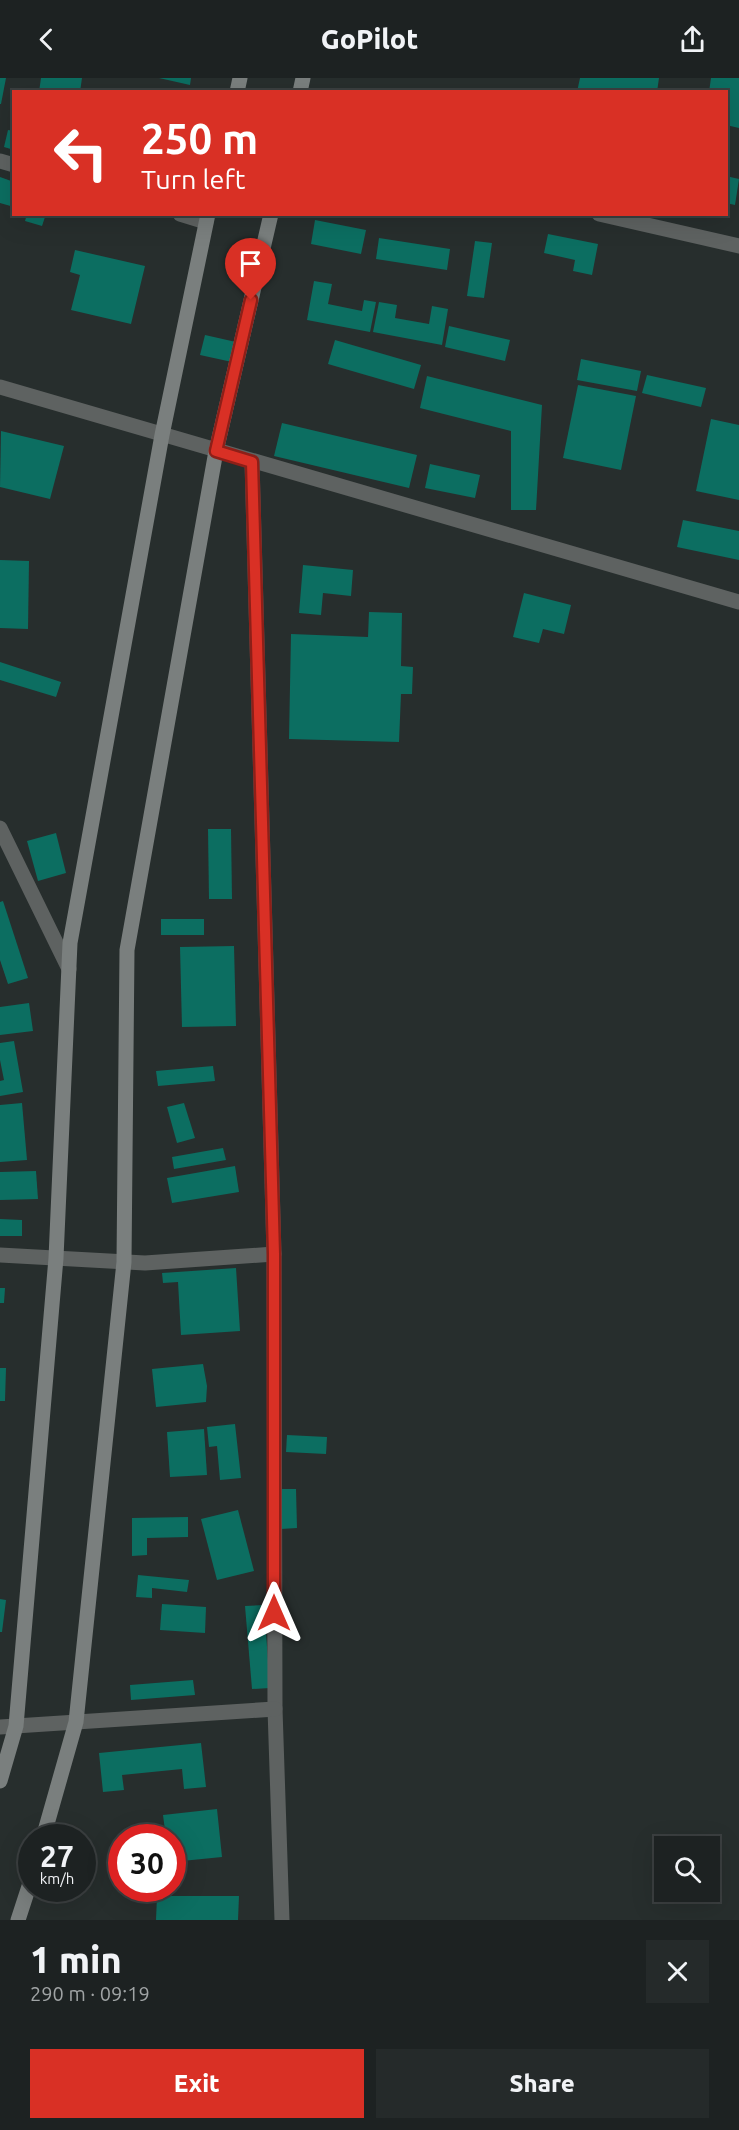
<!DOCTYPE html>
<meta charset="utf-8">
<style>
:root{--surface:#1d2222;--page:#252a2a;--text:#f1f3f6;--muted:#a0a4a5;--line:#3b3f40;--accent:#d93025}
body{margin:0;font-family:Ubuntu,sans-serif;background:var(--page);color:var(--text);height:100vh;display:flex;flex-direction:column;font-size:22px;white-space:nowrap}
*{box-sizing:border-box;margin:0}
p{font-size:20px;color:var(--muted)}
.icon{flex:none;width:33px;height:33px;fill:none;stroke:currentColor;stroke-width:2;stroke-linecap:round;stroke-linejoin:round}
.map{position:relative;height:1842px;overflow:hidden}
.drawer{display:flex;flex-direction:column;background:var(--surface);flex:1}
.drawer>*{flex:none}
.guide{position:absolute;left:12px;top:12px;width:716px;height:126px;border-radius:0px;box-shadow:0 6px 24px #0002,0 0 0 2px var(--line);background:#d93025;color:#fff;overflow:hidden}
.tools{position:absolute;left:654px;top:1758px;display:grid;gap:12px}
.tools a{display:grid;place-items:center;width:66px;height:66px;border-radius:0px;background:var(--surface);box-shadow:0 6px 24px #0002,0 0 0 2px var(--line);font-size:30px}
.speed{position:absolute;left:18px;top:1746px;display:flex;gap:12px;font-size:30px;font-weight:700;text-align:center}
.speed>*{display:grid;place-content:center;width:78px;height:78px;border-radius:50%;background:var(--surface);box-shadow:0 6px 24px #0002,0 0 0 2px var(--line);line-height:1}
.speed small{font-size:15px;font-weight:400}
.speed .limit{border:9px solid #d22;background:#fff;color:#111}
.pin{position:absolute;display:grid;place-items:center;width:51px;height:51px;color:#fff;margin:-62px -26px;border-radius:50% 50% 50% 0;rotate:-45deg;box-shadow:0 0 6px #0007}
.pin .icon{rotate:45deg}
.me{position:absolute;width:66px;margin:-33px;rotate:0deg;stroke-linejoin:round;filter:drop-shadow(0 0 4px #0008)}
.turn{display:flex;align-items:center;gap:21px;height:126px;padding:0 30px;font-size:27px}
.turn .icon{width:78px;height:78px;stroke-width:2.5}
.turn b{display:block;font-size:42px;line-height:51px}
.round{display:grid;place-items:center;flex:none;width:63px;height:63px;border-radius:0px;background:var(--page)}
.headline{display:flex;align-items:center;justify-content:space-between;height:102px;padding:0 30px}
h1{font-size:36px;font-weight:800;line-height:45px}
.primary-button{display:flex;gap:12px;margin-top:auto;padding:12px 30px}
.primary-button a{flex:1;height:69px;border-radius:0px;background:var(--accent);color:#fff;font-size:24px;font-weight:800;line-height:69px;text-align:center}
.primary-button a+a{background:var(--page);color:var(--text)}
header{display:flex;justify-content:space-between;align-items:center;height:78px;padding:0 30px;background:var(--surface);font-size:27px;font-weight:800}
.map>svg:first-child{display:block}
.building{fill:#0c6e61}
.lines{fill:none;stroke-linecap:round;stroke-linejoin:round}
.street{stroke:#5e6261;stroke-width:15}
.secondary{stroke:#7a7f7e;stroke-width:15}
.route-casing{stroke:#8d1f18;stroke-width:15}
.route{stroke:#d93025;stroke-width:10}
</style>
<header><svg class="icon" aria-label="back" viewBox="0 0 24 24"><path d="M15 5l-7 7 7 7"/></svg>GoPilot<svg class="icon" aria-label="share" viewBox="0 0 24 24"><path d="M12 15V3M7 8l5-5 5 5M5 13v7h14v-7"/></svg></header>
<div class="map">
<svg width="739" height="1842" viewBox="0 0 739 1842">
<rect width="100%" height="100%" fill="#272e2d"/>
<!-- building -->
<g class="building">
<polygon points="0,0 6,0 1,26 0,26"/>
<polygon points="41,0 82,0 80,14 39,14"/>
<polygon points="159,0 191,0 190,7"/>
<polygon points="580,0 659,0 657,14 577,14"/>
<polygon points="711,0 739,0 739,50 726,47 726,14 709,14"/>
<polygon points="8,52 14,53 14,72 4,69"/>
<polygon points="726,98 739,101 735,127 726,125"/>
<polygon points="0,99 14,104 14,129 0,125"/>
<polygon points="27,136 46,136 42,148 25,143"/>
<polygon points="315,142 366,152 361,176 311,166"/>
<polygon points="548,156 598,166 592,197 573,193 575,182 544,175"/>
<polygon points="379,160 450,171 447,192 376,181"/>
<polygon points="475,163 492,165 484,220 467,218"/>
<polygon points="75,172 145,188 131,246 71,232 80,197 70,194"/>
<polygon points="314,203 332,206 328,226 362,233 364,222 376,224 370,254 307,242"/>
<polygon points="379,224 397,227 395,240 429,246 432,228 448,231 442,267 373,254"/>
<polygon points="449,248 510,262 505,283 445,269"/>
<polygon points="205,257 236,264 232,284 200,277"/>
<polygon points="335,262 421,287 414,311 328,286"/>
<polygon points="581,281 641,293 637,313 577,302"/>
<polygon points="647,297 706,310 701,329 642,315"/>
<polygon points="427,298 542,327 536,432 511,432 511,353 420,330"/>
<polygon points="578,307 636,318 621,392 563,380"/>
<polygon points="711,341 739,347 739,422 696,413"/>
<polygon points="282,345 417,377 409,410 274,378"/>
<polygon points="1,353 64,368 50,421 0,409"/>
<polygon points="430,386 480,397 475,420 425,410"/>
<polygon points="683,442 739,453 739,482 677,469"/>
<polygon points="0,482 29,483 28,551 0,550"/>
<polygon points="303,487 353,492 351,518 323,515 321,537 299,535"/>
<polygon points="524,515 571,527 564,556 543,551 539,565 513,559"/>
<polygon points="369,534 402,535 401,588 413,589 412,616 401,616 399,664 289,661 291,556 368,559"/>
<polygon points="0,584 61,604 56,619 0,602"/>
<polygon points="208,751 231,751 232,821 209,821"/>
<polygon points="56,755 66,795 38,803 27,763"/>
<polygon points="3,823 28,900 8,906 0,882 0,824"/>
<rect x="161" y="841" width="43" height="16"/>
<polygon points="234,868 236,948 182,949 180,869"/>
<polygon points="29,925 33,953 0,957 0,929"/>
<polygon points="14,963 23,1014 0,1018 0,1003 4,1002 0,982 0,965"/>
<polygon points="213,988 215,1003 158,1008 156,993"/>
<polygon points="22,1025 27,1082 0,1084 0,1027"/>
<polygon points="184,1025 195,1060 177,1065 167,1029"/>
<polygon points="223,1070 226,1082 174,1091 172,1079"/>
<polygon points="235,1088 239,1114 172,1125 167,1100"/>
<polygon points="36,1093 38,1121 0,1122 0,1094"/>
<polygon points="0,1141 22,1142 22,1158 0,1158"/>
<polygon points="236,1190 240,1253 181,1257 178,1204 163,1205 162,1195"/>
<polygon points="0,1210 5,1210 4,1225 0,1225"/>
<polygon points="203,1286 207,1308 206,1324 156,1329 152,1291"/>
<polygon points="0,1290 6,1290 5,1323 0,1323"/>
<polygon points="235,1346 241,1400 220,1402 217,1368 209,1369 207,1349"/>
<polygon points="204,1351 207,1397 170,1399 167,1354"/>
<polygon points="287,1357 327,1359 326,1376 286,1374"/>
<polygon points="279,1411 296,1411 297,1450 281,1451"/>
<polygon points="238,1432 254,1493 217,1502 201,1441"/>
<polygon points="188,1439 188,1459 147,1460 147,1477 132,1478 132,1440"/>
<polygon points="138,1497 189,1502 187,1514 152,1510 152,1520 136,1519"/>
<polygon points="0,1521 6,1522 2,1554 0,1554"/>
<polygon points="162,1526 206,1529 205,1555 160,1552"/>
<polygon points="264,1527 270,1610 252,1611 245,1528"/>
<polygon points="193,1602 195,1617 131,1622 130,1607"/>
<polygon points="201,1665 206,1709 184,1711 182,1691 122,1697 124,1712 103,1714 99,1675"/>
<polygon points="217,1731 222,1779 172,1784 172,1760 166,1760 163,1737"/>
<polygon points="157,1818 239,1818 238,1842 156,1842"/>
</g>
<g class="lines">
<!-- street -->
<g class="street">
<polyline points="0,83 14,87"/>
<polyline points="180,136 206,144"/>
<polyline points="599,136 739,168"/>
<polyline points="0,309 739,524"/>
<polyline points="252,384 274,1176 275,1631 282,1842"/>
<polyline points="0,750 69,891"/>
<polyline points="0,1177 145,1185 274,1176"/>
<polyline points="0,1649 275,1631"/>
</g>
<!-- secondary -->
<g class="secondary">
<polyline points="237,14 240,0"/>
<polyline points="300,14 303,0"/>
<polyline points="0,1703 16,1648 56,1180 70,865 162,357 208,136"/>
<polyline points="43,1760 76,1644 124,1184 127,872 216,373 271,136"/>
<polyline points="18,1842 32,1799"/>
</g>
</g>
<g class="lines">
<defs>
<polyline id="route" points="251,222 216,373 252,384 274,1176 274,1535"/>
</defs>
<!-- route casing -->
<use href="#route" class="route-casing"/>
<!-- route -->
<use href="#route" class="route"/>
</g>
</svg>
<div class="tools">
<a><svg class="icon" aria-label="search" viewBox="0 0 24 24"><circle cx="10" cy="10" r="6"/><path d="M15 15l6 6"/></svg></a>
</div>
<div class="speed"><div>27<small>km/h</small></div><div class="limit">30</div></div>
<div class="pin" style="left:251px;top:222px;background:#d93025"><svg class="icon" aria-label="arrive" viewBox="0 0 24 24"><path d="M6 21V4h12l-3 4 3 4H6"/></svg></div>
<svg class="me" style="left:274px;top:1535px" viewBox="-20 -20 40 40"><path d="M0-17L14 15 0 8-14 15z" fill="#d93025" stroke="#fff" stroke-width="4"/></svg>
<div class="guide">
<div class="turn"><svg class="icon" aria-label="left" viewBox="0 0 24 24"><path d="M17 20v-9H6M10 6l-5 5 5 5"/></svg><div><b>250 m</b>Turn left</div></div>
</div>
</div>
<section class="drawer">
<div class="headline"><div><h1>1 min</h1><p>290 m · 09:19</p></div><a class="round"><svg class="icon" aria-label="close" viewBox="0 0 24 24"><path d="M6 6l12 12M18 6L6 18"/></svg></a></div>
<div class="primary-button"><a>Exit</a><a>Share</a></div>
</section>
